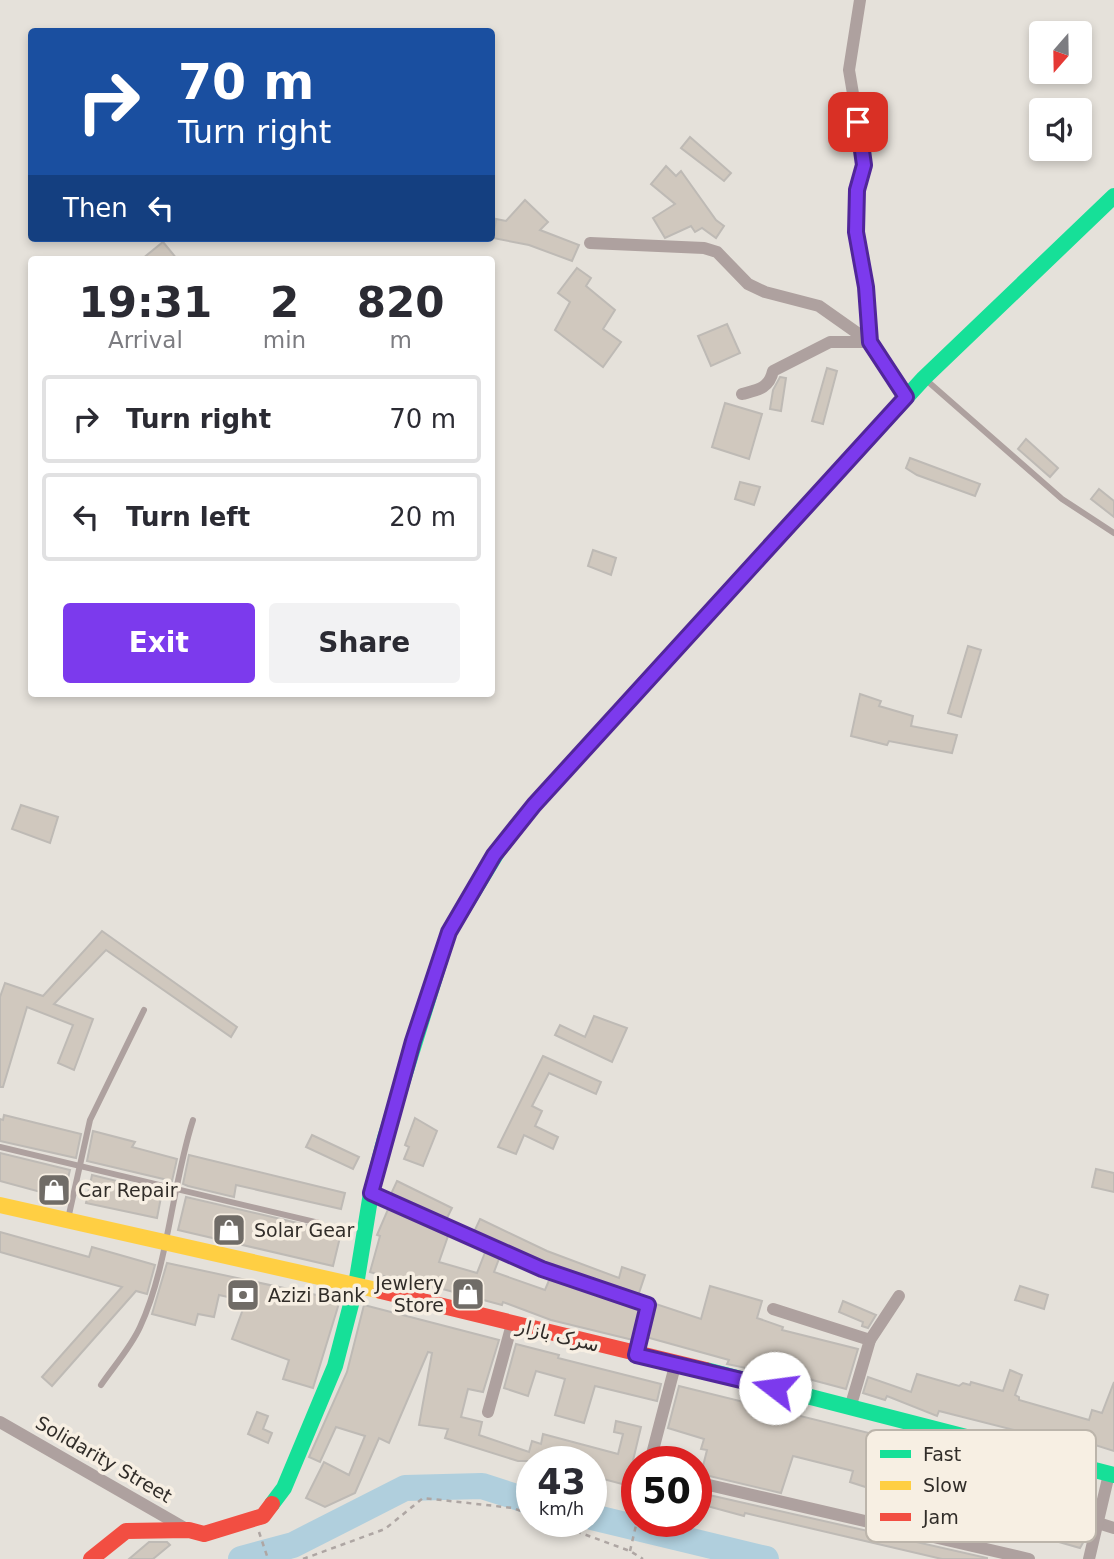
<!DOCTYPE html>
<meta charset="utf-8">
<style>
:root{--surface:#fff;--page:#f2f2f3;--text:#2b2b33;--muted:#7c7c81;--line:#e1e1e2;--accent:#7c3aed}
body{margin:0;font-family:"DejaVu Sans",Cairo,sans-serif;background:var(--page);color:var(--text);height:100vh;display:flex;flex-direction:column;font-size:26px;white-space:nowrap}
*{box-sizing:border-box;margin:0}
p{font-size:23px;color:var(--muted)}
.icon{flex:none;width:38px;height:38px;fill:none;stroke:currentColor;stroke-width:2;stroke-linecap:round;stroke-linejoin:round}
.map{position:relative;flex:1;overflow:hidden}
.side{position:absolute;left:28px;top:256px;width:467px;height:441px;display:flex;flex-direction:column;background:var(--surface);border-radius:7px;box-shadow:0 4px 10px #0003}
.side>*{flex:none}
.banner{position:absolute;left:28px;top:28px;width:467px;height:214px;border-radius:7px;box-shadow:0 4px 10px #0003;background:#1a4fa0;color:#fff;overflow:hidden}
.needle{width:46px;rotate:200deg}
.controls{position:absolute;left:1029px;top:21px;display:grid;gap:14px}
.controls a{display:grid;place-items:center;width:63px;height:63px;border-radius:7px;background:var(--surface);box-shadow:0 4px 10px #0003;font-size:35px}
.speed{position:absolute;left:516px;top:1446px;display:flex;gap:14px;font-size:35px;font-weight:700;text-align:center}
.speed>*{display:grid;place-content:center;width:91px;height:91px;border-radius:50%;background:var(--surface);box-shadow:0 4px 10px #0003;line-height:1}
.speed small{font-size:18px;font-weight:400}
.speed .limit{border:10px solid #d22;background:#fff;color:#111}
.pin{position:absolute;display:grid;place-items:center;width:60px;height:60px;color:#fff;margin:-30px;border-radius:14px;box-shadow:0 4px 10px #0006}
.me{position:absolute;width:77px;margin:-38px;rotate:285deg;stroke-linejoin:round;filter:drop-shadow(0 0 5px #0008)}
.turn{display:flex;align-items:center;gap:24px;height:147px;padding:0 35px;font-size:32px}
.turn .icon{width:91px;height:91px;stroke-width:2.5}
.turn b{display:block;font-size:49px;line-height:60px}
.then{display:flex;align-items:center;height:66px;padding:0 35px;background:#0003;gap:14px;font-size:26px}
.eta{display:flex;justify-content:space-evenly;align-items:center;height:119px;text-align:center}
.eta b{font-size:42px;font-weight:800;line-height:49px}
.button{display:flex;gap:14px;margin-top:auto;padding:14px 35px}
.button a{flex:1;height:80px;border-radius:7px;background:var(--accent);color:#fff;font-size:28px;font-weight:800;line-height:80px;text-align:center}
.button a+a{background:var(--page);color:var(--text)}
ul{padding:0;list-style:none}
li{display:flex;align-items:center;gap:21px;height:88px;margin:0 14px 10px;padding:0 21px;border:4px solid var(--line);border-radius:7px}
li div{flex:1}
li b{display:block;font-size:26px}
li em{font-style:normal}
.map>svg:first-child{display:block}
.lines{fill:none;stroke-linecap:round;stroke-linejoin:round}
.river{stroke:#b0cfdd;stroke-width:26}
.building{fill:#d0c8be;stroke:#bebab5;stroke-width:2}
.path{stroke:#aea6a3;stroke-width:2.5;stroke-dasharray:5 5;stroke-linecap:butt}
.lane{stroke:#aea19f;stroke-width:6}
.street{stroke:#aea19f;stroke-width:12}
.fast{stroke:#16e098;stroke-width:16}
.slow{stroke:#ffcf43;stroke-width:16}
.jam{stroke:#f24e42;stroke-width:16}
.route-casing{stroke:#51269a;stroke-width:18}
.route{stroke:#7c3aed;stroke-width:12}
.labels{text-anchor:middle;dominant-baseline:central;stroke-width:7;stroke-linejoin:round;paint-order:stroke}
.poi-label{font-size:19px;fill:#312d29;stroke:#f7efe3;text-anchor:start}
.street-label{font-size:19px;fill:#312d29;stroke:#f7efe3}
.key{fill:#f7efe3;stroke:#bcb5ab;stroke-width:2}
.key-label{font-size:19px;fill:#312d29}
</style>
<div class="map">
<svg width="1114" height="1559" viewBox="0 0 1114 1559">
<rect width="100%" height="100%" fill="#e5e1da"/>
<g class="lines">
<!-- river -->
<g class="river">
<polyline points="592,1517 766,1559"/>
<polyline points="241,1559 293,1545 405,1488 482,1486 532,1502"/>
</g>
</g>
<!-- building -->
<g class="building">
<polygon points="690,137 731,173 724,181 681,148"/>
<polygon points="666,166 676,176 681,171 716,220 724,226 716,238 702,228 695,232 691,226 665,238 653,218 675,204 651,184"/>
<polygon points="525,200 548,222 540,230 579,245 572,261 529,245 493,238 496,219 506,221"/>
<polygon points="163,242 177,259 142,259"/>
<polygon points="577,268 591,278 586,286 615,310 603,329 621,342 603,367 555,330 570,302 558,293"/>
<polygon points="727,324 740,353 711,366 698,336"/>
<polygon points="827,368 837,371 823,424 812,421"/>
<polygon points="780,377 786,378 781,411 770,409 773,390"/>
<polygon points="725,403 762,414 749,459 712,447"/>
<polygon points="1026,439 1058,468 1050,477 1018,449"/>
<polygon points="910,458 980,484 975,496 917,475 906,468"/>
<polygon points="740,482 760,487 754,505 735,499"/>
<polygon points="1099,489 1114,501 1114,517 1091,499"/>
<polygon points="593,550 616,558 611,575 588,566"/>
<polygon points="968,646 981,650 961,717 948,713"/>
<polygon points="860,694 881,701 879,706 913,716 911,726 957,735 952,753 889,741 887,745 851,736"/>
<polygon points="21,805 58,817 50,843 12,829"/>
<polygon points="102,931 237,1027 231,1037 106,950 54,1004 93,1019 74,1070 58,1063 73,1025 27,1007 3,1087 0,1087 0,997 5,983 43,996"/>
<polygon points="594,1016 627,1028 612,1062 555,1035 560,1025 585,1037"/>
<polygon points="543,1056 601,1082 596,1094 549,1073 532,1106 542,1111 535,1126 558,1137 553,1149 524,1135 516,1154 498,1147"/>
<polygon points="4,1115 81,1134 76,1158 0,1141 0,1119 3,1120"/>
<polygon points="415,1118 437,1131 423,1166 404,1159 409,1147 405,1145"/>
<polygon points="93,1131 135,1142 132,1147 177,1159 172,1181 87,1161"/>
<polygon points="312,1135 359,1157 353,1169 306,1147"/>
<polygon points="0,1153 70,1170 63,1198 0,1181"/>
<polygon points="189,1155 345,1193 341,1209 236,1185 234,1197 188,1186 183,1184"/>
<polygon points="1096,1169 1114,1173 1114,1192 1092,1187"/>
<polygon points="92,1175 162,1192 157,1218 86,1203"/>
<polygon points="397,1181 452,1208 446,1220 394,1197 391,1194"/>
<polygon points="186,1197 341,1233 333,1266 178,1230"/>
<polygon points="389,1207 448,1236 439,1262 477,1273 486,1250 500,1256 494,1272 545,1290 550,1278 641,1309 633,1340 551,1320 503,1302 502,1305 398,1277 397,1280 370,1272 380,1236 377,1235"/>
<polygon points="480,1219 547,1251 619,1278 622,1267 645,1275 638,1296 544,1264 474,1232"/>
<polygon points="0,1232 89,1257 92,1247 155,1265 147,1294 136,1291 52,1386 42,1377 122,1287 0,1252"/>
<polygon points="167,1263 340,1300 313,1388 283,1379 289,1360 232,1339 246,1301 219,1295 214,1317 198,1314 195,1325 152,1314"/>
<polygon points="710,1286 762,1301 757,1318 783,1327 782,1330 858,1349 846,1389 771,1369 770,1373 727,1364 729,1360 646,1337 653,1303 701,1319"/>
<polygon points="1020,1286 1048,1295 1044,1309 1015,1300"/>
<polygon points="843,1301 876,1315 868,1328 862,1326 863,1322 839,1312"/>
<polygon points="364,1305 499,1340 483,1392 468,1389 461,1417 482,1422 479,1435 529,1452 532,1441 541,1444 543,1434 618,1454 623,1434 614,1432 616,1421 641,1427 630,1473 637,1475 637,1488 592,1476 592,1461 518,1461 445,1438 448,1429 419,1425 432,1353 428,1352 389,1443 379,1438 355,1493 325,1507 306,1498 324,1462 349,1475 365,1436 336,1427 320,1462 309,1457 347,1372"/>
<polygon points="516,1344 559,1355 558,1358 661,1384 657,1401 595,1386 584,1423 555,1415 565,1379 536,1371 528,1396 504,1388"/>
<polygon points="1010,1370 1022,1375 1015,1395 1019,1397 1019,1400 1089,1420 1092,1410 1102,1413 1114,1382 1114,1451 1092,1444 1091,1447 1074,1442 1073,1445 939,1411 937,1416 887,1396 885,1400 863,1393 868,1377 911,1392 917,1374 959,1386 963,1383 970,1385 971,1382 1003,1391"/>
<polygon points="679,1386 925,1447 925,1444 1009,1471 1008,1477 1051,1489 1054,1479 1096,1491 1084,1541 1080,1548 1038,1536 1042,1521 942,1497 946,1483 898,1470 890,1495 850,1482 853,1471 793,1456 781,1493 701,1474 707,1450 701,1449 704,1439 668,1428"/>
<polygon points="257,1412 268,1416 263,1429 272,1433 268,1443 248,1434"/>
<polygon points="696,1492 987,1558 987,1559 942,1559 745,1513 744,1516 696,1503"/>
<polygon points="149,1542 167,1542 170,1545 153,1559 129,1559"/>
</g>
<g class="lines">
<!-- path -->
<g class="path">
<polyline points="548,1521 630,1551 643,1559"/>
<polyline points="259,1532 268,1559"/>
<polyline points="630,1551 637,1521"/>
<polyline points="303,1559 385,1529 423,1498 513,1508 532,1515"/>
</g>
<!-- lane -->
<g class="lane">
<polyline points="925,379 1062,499 1114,533"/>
<polyline points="0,1147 319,1223"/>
<polyline points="373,1194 542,1269 648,1305 637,1349"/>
<polyline points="68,1219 90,1120 144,1010"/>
<path d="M 101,1385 C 114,1366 131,1347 140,1327 C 168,1267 172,1185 193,1120"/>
</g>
<!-- street -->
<g class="street">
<polyline points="860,0 849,70 865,165 857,190 856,232 866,287 870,342 906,397"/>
<polyline points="590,243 704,248 717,252 748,284 765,292 819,306 870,342"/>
<path d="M 742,394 C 757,390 769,389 773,371 L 830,342 L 870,342"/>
<polyline points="773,1309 870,1340 850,1408"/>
<polyline points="870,1340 899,1296"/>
<polyline points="488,1412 512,1324"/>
<polyline points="0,1422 188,1530"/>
<polyline points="655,1461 652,1454 676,1362"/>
<polyline points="696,1482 1029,1559"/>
<polyline points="1098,1523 1114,1528"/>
<polyline points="1089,1559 1109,1474"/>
</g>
<!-- fast -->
<g class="fast">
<polyline points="732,588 924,378 1114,196"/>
<polyline points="706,1370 1114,1475"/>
<polyline points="272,1504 284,1488 335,1366 356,1285 371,1193 385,1138 449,932 498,851"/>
</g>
<!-- slow -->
<polyline class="slow" points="0,1205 381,1291"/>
<!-- jam -->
<g class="jam">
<polyline points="498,851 534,805 732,588"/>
<polyline points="381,1291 706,1370"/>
<polyline points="91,1559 126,1531 189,1530 204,1534 263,1516 272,1504"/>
</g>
</g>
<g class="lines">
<defs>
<polyline id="route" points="775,1388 636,1355 648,1305 542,1269 371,1193 413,1041 449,932 494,855 534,805 906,397 870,342 866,287 856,232 857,190 864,165 858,122"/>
</defs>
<!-- route casing -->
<use href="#route" class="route-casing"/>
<!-- route -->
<use href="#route" class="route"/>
</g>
<!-- icons -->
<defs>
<symbol id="shop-square" viewBox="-11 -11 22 22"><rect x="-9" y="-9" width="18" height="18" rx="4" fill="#706c67" stroke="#f7efe3"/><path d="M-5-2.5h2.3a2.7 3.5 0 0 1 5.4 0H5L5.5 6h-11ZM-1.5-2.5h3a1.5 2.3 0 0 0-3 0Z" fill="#fff"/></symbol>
<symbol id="bank-square" viewBox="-11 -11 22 22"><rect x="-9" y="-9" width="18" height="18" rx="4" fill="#706c67" stroke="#f7efe3"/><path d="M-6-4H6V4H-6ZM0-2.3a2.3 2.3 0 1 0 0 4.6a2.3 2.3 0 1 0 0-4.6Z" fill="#fff"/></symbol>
</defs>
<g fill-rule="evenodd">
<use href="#shop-square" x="35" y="1171" width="38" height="38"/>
<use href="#shop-square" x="210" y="1211" width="38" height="38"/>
<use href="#shop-square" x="449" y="1275" width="38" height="38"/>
<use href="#bank-square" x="224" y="1276" width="38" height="38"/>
</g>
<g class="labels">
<!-- poi labels -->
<g class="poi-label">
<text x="78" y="1190">Car Repair</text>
<text x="254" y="1230">Solar Gear</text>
<text x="444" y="1283" text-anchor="end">Jewlery<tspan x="444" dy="22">Store</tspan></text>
<text x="268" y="1295">Azizi Bank</text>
</g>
<!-- street labels -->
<g class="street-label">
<text transform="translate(558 1335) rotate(14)">سرک بازار</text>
<text transform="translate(104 1459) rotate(30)">Solidarity Street</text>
</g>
</g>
<!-- legend -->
<rect x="866" y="1430" width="230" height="112" rx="10" class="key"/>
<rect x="880" y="1450" width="31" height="8" fill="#16e098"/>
<rect x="880" y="1481" width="31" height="9" fill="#ffcf43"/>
<rect x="880" y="1513" width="31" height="8" fill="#f24e42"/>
<g class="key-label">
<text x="923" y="1461">Fast</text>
<text x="923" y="1492">Slow</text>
<text x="923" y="1524">Jam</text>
</g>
</svg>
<div class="controls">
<a><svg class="needle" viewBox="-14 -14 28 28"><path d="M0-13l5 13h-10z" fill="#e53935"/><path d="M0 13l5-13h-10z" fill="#7c7c81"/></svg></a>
<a><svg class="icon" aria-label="sound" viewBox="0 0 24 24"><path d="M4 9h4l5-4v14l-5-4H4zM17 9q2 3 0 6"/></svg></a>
</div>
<div class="speed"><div>43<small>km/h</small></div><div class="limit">50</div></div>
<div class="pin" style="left:858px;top:122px;background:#d93025"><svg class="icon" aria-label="arrive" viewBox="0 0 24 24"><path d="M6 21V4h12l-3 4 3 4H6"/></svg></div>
<svg class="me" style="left:775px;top:1388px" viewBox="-20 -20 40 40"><circle r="19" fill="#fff"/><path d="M0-13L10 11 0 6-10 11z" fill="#7c3aed"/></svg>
<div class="banner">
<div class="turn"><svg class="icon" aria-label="right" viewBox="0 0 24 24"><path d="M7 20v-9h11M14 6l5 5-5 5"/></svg><div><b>70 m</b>Turn right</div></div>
<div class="then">Then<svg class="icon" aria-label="left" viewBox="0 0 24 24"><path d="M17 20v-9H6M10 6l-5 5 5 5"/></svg></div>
</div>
<section class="side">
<div class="eta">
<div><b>19:31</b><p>Arrival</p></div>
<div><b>2</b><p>min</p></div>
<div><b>820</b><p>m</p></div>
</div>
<ul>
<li><svg class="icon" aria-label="right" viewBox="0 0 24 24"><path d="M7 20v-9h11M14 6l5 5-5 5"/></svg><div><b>Turn right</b></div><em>70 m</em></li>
<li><svg class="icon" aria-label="left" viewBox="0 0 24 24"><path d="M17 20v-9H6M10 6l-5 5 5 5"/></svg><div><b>Turn left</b></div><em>20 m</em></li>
</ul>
<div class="button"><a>Exit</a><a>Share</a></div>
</section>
</div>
